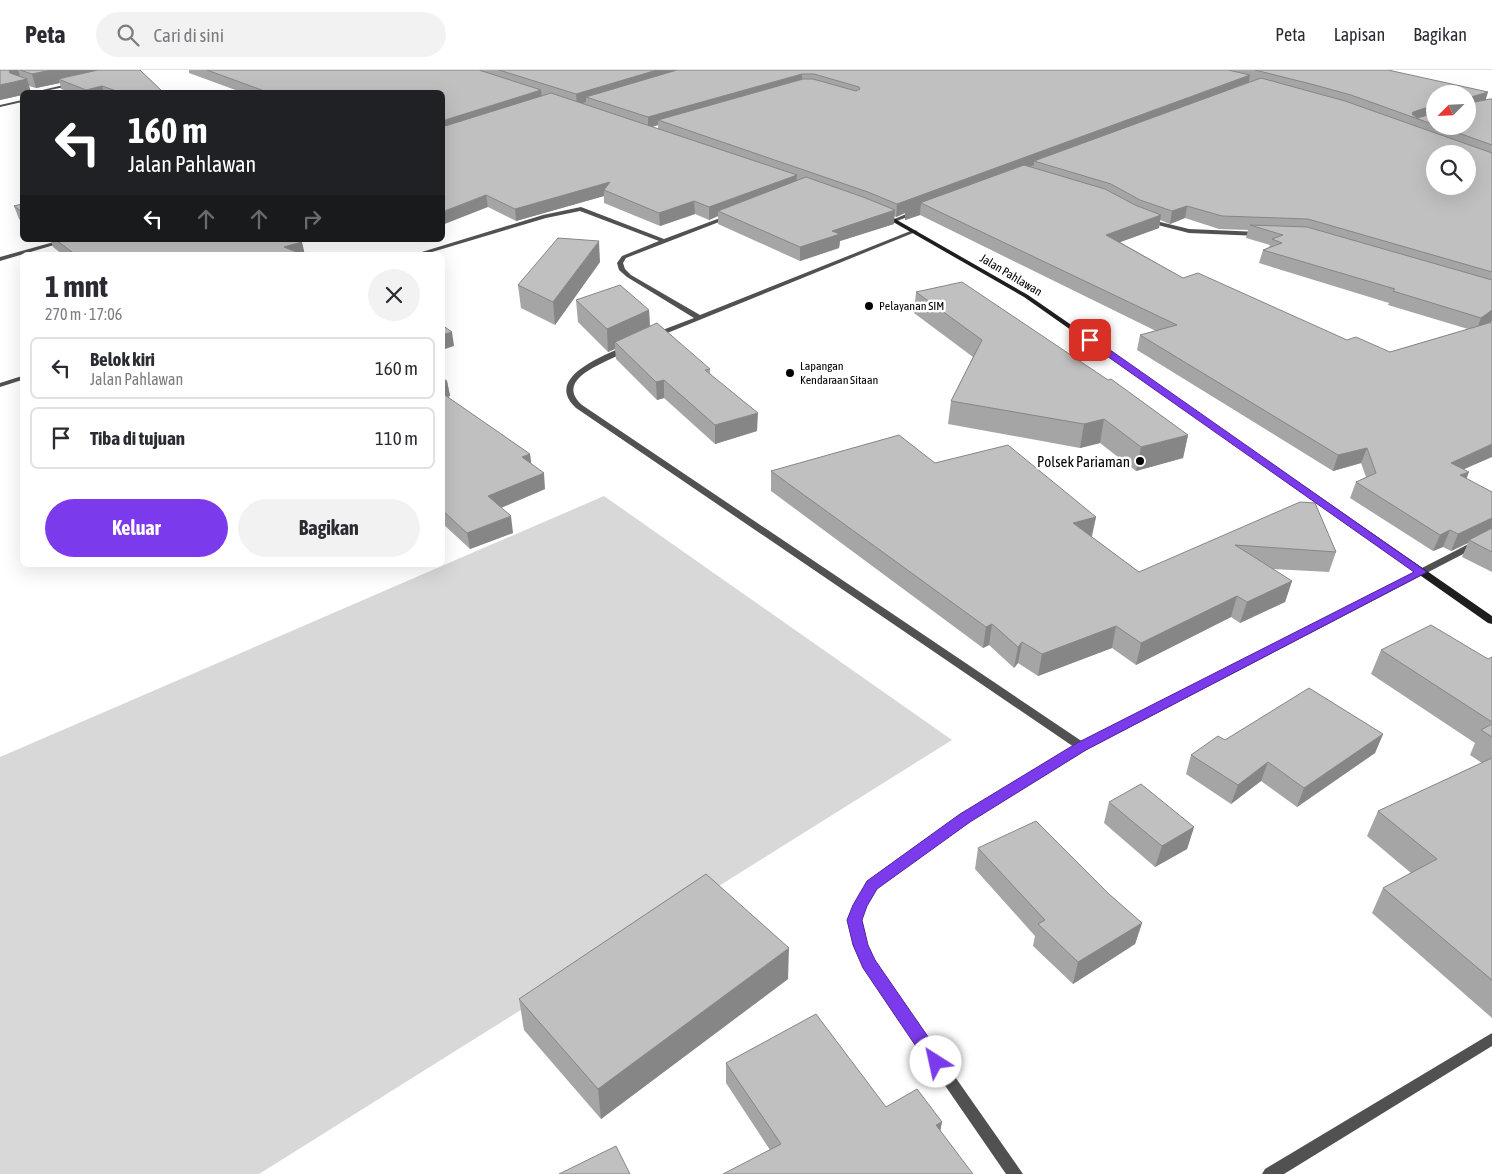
<!DOCTYPE html>
<html lang="id">
<meta charset="utf-8">
<style>
:root{--surface:#fff;--page:#f2f2f3;--text:#2b2b33;--muted:#7c7c81;--line:#e1e1e2;--accent:#7c3aed}
body{margin:0;font-family:"Asap Condensed",sans-serif;background:var(--page);color:var(--text);height:100vh;display:flex;flex-direction:column;font-size:19px;white-space:nowrap}
*{box-sizing:border-box;margin:0}
p{font-size:16px;color:var(--muted)}
.icon{flex:none;width:28px;height:28px;fill:none;stroke:currentColor;stroke-width:2;stroke-linecap:round;stroke-linejoin:round}
.map{position:relative;flex:1;overflow:hidden}
.panel{position:absolute;left:20px;top:182px;width:425px;height:315px;display:flex;flex-direction:column;background:var(--surface);border-radius:8px;box-shadow:0 5px 20px #0002}
.panel>*{flex:none}
.banner{position:absolute;left:20px;top:20px;width:425px;height:152px;border-radius:8px;box-shadow:0 5px 20px #0002;background:#202124;color:#fff;overflow:hidden}
.needle{width:32px;rotate:246deg}
.tools{position:absolute;left:1426px;top:15px;display:grid;gap:10px}
.tools a{display:grid;place-items:center;width:50px;height:50px;border-radius:50%;background:var(--surface);box-shadow:0 5px 20px #0002;font-size:25px}
.pin{position:absolute;display:grid;place-items:center;width:42px;height:42px;color:#fff;margin:-21px;border-radius:10px;box-shadow:0 2px 8px #0006}
.me{position:absolute;width:55px;margin:-28px;rotate:325deg;stroke-linejoin:round;filter:drop-shadow(0 0 4px #0008)}
.turn{display:flex;align-items:center;gap:18px;height:105px;padding:0 25px;font-size:22px}
.turn .icon{width:65px;height:65px;stroke-width:2.5}
.turn b{display:block;font-size:35px;line-height:42px}
.lanes{display:flex;align-items:center;height:48px;padding:0 25px;background:#0003;justify-content:center;gap:25px;direction:ltr}
.lanes .off{opacity:.35}
.round{display:grid;place-items:center;flex:none;width:52px;height:52px;border-radius:26px;background:var(--page)}
.headline{display:flex;align-items:center;justify-content:space-between;height:85px;padding:0 25px}
h1{font-size:30px;font-weight:700;line-height:38px}
.cta{display:flex;gap:10px;margin-top:auto;padding:10px 25px}
.cta a{flex:1;height:58px;border-radius:30px;background:var(--accent);color:#fff;font-size:20px;font-weight:700;line-height:58px;text-align:center}
.cta a+a{background:var(--page);color:var(--text)}
ul{padding:0;list-style:none}
li{display:flex;align-items:center;gap:15px;height:62px;margin:0 10px 8px;padding:0 15px;border:2px solid var(--line);border-radius:8px}
li div{flex:1}
li b{display:block;font-size:19px}
li em{font-style:normal}
header{display:flex;align-items:center;gap:30px;box-sizing:border-box;height:70px;padding:0 25px;background:var(--surface);border-bottom:1px solid var(--line)}
header strong{font-size:24px}
nav{display:flex;gap:28px;margin-inline-start:auto;font-size:18px}
.search{width:350px;height:45px;background:var(--page);display:flex;align-items:center;gap:12px;box-sizing:border-box;padding:0 18px;border-radius:28px;color:var(--muted);font-size:19px}
.map>svg:first-child{display:block}
.green{fill:#d8d8d8}
.lines{fill:none;stroke-linecap:round;stroke-linejoin:round}
.lane{fill:#515151;fill-rule:evenodd}
.street{fill:#515151;fill-rule:evenodd}
.secondary{fill:#1e1e1e;fill-rule:evenodd}
.wall{fill:#a5a5a5;fill-rule:evenodd}
.shaded-wall{fill:#868686}
.building{fill:#c0c0c0;stroke:#868686;fill-rule:evenodd}
.route{fill:#7c3aed;stroke:#51269a}
.poi-dot{fill:#000;stroke:#fff;stroke-width:2}
.labels{text-anchor:middle;dominant-baseline:central;stroke-width:5;stroke-linejoin:round;paint-order:stroke}
.far-street-label{font-size:12px;fill:#000;stroke:#fff}
.far-poi-label{font-size:12px;fill:#000;stroke:#fff;text-anchor:start}
.poi-label{font-size:15px;fill:#000;stroke:#fff;text-anchor:end}
</style>
<header>
<strong>Peta</strong>
<div class="search"><svg class="icon" aria-label="search" viewBox="0 0 24 24"><circle cx="10" cy="10" r="6"/><path d="M15 15l6 6"/></svg>Cari di sini</div>
<nav><a>Peta</a><a>Lapisan</a><a>Bagikan</a></nav>
</header>
<div class="map">
<svg width="1492" height="1104" viewBox="0 0 1492 1104">
<rect width="100%" height="100%" fill="#fff"/>
<!-- green -->
<polygon class="green" points="604,426 952,670 259,1104 0,1104 0,687"/>
<g class="lines">
<!-- lane -->
<g class="lane">
<polygon points="72,13 74,15 40,22 34,22"/>
<polygon points="22,30 22,32 0,37 0,35"/>
</g>
<!-- street -->
<g class="street">
<polygon points="581,137 664,169 728,145 732,145 732,147 626,188 623,193 625,199 631,205 700,245 913,160 918,161 655,268 651,266 652,264 694,248 627,207 619,200 617,193 622,186 659,171 580,141 546,148 422,185 412,185 543,145"/>
<polygon points="918,139 921,141 920,142 897,151 892,150"/>
<polygon points="1148,149 1189,159 1259,162 1262,164 1259,166 1189,163 1146,152 1145,151"/>
<polygon points="61,170 71,170 0,191 0,187"/>
<path d="M 625,276 L 632,278 C 616,290 550,306 582,335 L 1083,672 L 1492,462 L 1492,469 L 1086,680 L 969,751 L 876,818 L 866,836 L 861,850 L 867,875 L 874,891 L 1023,1104 L 1006,1104 L 864,898 L 853,875 L 849,850 L 854,835 L 868,812 L 961,745 L 1074,677 L 576,338 C 543,308 603,286 625,276 Z"/>
<polygon points="22,306 22,310 0,317 0,313"/>
<polygon points="1492,963 1492,976 1284,1104 1262,1104 1265,1099"/>
</g>
<!-- secondary -->
<polygon class="secondary" points="883,142 1028,225 1492,546 1492,554 1488,553 1024,227 881,145 881,143"/>
</g>
<!-- wall -->
<g class="wall">
<polygon points="0,0 140,0 163,22 70,22 61,19 60,13 36,18 29,16 22,22 22,25 0,30"/>
<path d="M 189,0 L 479,0 L 481,1 L 481,0 L 1388,0 L 1486,30 L 1492,29 L 1492,251 L 1488,254 L 1464,399 L 1466,409 L 1492,422 L 1492,502 L 1462,487 L 1468,473 L 1451,481 L 1443,477 L 1433,481 L 1350,428 L 1356,412 L 1366,407 L 1361,393 L 1333,401 L 1137,280 L 1140,265 L 1156,261 L 920,145 L 905,150 L 905,143 L 896,147 L 894,146 L 894,154 L 840,171 L 839,178 L 800,191 L 718,154 L 718,146 L 709,150 L 695,144 L 660,156 L 604,133 L 604,126 L 516,151 L 488,137 L 442,22 L 241,22 L 189,3 ZM 1435,24 L 1468,56 L 1435,56 ZM 658,55 L 658,59 L 652,57 ZM 1185,148 L 1219,159 L 1248,160 L 1246,168 L 1270,175 L 1269,177 L 1263,180 L 1259,193 L 1389,233 L 1388,235 L 1468,259 L 1390,282 L 1347,270 L 1183,208 L 1120,172 L 1159,158 L 1160,150 L 1170,154 Z"/>
<polygon points="22,134 22,152 19,149 14,136"/>
<polygon points="43,170 299,170 305,185 63,185 53,177 51,171 46,172"/>
<polygon points="600,192 555,255 521,238 518,215"/>
<polygon points="916,222 1188,365 1183,388 1136,401 1100,373 1080,378 948,354 951,331 973,287 914,243"/>
<polygon points="576,230 649,240 650,256 710,299 710,303 757,361 715,374 664,328 657,330 616,289 615,279 608,282 578,252"/>
<polygon points="442,308 447,311 450,326 447,327 530,384 531,394 545,419 501,438 513,463 470,479 442,453"/>
<polygon points="935,393 1096,447 1092,467 1139,502 1315,433 1336,482 1329,502 1273,499 1292,511 1285,532 1240,553 1231,547 1136,595 1112,578 1038,606 1018,593 1014,598 989,575 983,578 771,421 771,401"/>
<polygon points="1381,580 1488,589 1492,587 1492,948 1372,843 1383,818 1411,803 1367,766 1378,741 1482,693 1470,685 1475,673 1371,604"/>
<polygon points="1383,664 1375,683 1297,737 1261,711 1231,734 1186,704 1191,685 1225,670"/>
<polygon points="1109,732 1194,757 1187,779 1155,797 1104,753"/>
<polygon points="978,778 1109,824 1142,853 1135,874 1073,914 1033,876 1035,866 975,799"/>
<polygon points="788,909 601,1049 524,960 519,929"/>
<polygon points="726,993 886,1037 942,1052 940,1060 770,1080 726,1013"/>
</g>
<!-- shaded-wall -->
<g class="shaded-wall">
<polygon points="9,0 18,0 20,6 12,10"/>
<polygon points="51,0 122,0 58,9 60,13 36,18 32,4"/>
<polygon points="657,0 692,0 586,27 586,32 577,35 576,24"/>
<polygon points="802,4 802,14 658,50 658,55 648,58 648,47"/>
<polygon points="1250,5 1248,16 1034,91 1034,95 926,135 921,133 920,145 905,150 905,143 896,147 897,134"/>
<polygon points="27,9 31,22 22,22 22,25 0,30 0,15"/>
<polygon points="102,16 104,22 87,22 86,20"/>
<polygon points="541,20 542,31 442,63 442,51"/>
<polygon points="1488,22 1485,32 1468,38 1471,27"/>
<polygon points="1435,35 1435,43 1420,50 1411,47 1413,42"/>
<polygon points="797,105 796,117 718,141 718,146 709,150 709,137"/>
<polygon points="610,112 604,120 604,126 516,151 515,139"/>
<polygon points="486,125 488,137 442,155 442,142"/>
<polygon points="694,131 695,144 660,156 659,143"/>
<polygon points="1187,136 1185,148 1170,154 1172,141"/>
<polygon points="895,140 894,154 840,171 839,178 800,191 800,177 832,161"/>
<polygon points="1161,145 1159,158 1104,178 1106,165"/>
<polygon points="45,170 51,170 51,171 46,172"/>
<polygon points="599,171 600,192 555,255 553,232"/>
<polygon points="302,172 305,185 286,185 284,177"/>
<polygon points="649,240 650,262 615,272 615,279 608,282 607,259"/>
<polygon points="1492,240 1492,251 1476,262 1481,248"/>
<polygon points="452,262 454,276 442,280 442,265"/>
<polygon points="442,282 445,297 442,298"/>
<polygon points="664,310 664,328 657,330 656,312"/>
<polygon points="447,311 450,326 442,329 442,313"/>
<polygon points="758,343 757,361 715,374 715,355"/>
<polygon points="1104,349 1100,373 1080,378 1084,354"/>
<polygon points="1188,365 1183,388 1136,401 1141,377"/>
<polygon points="1492,374 1492,387 1444,408 1451,393"/>
<polygon points="1367,378 1361,393 1333,401 1338,385"/>
<polygon points="530,384 532,400 522,387"/>
<polygon points="1469,402 1463,418 1460,405"/>
<polygon points="544,403 545,419 491,442 488,426"/>
<polygon points="511,446 513,463 470,479 467,463"/>
<polygon points="1096,447 1091,467 1073,453"/>
<polygon points="1492,448 1492,462 1469,470 1468,473 1451,481 1458,464"/>
<polygon points="1450,460 1443,477 1433,481 1440,465"/>
<polygon points="1292,511 1285,532 1240,553 1247,532"/>
<polygon points="1237,526 1231,547 1136,595 1141,573"/>
<polygon points="992,554 989,575 983,578 986,557"/>
<polygon points="1116,556 1112,578 1038,606 1042,584"/>
<polygon points="1022,572 1018,593 1014,598 1018,577"/>
<polygon points="1383,664 1375,683 1297,737 1304,718"/>
<polygon points="1268,692 1261,711 1231,734 1238,715"/>
<polygon points="1194,757 1187,779 1155,797 1162,776"/>
<polygon points="1142,853 1135,874 1073,914 1078,892"/>
<polygon points="789,878 788,909 601,1049 598,1019"/>
<polygon points="942,1052 938,1072 936,1055"/>
</g>
<!-- building -->
<g class="building">
<polygon points="0,0 9,0 10,3 27,9 0,15"/>
<polygon points="20,0 51,0 32,4"/>
<polygon points="98,0 140,0 163,22 119,22 102,16 86,20 58,9"/>
<polygon points="207,0 479,0 541,20 442,51 442,22 267,22"/>
<polygon points="499,0 657,0 576,24"/>
<polygon points="677,0 1228,0 1250,5 897,134 868,122 658,50 803,9 813,9 856,21 860,19 859,17 814,4 802,4 648,47 586,27"/>
<polygon points="1255,0 1388,0 1488,22 1471,27 1470,33 1490,29 1492,29 1492,75 1439,56 1468,56 1468,24 1435,24 1435,35 1413,42 1412,44 1417,48 1435,43 1435,55 1351,25 1311,14"/>
<path d="M 1261,8 L 1345,31 L 1492,83 L 1492,202 L 1308,149 L 1222,146 L 1187,136 L 1172,141 L 1140,130 L 1111,114 L 1034,91 ZM 1435,84 L 1468,84 L 1468,116 L 1435,116 Z"/>
<polygon points="551,23 797,105 709,137 694,131 659,143 604,120 610,112 515,139 486,125 442,142 442,57"/>
<polygon points="1024,95 1105,119 1135,135 1161,145 1106,165 1183,208 1198,203 1347,270 1356,267 1390,282 1492,252 1492,374 1451,393 1469,402 1460,405 1492,422 1492,448 1458,464 1450,460 1440,465 1356,412 1376,403 1367,378 1338,385 1140,265 1177,255 921,133 906,138"/>
<polygon points="806,107 863,127 895,140 832,161 840,164 800,177 718,141"/>
<polygon points="22,134 22,142 14,136"/>
<polygon points="1250,155 1307,157 1492,210 1492,240 1481,248 1393,221 1395,219 1263,180 1282,173 1272,169 1283,165"/>
<polygon points="558,168 599,171 553,232 518,215"/>
<polygon points="56,170 299,170 302,172 284,177 304,185 76,185"/>
<polygon points="962,212 1108,310 1111,309 1188,365 1141,377 1104,349 1084,354 951,331 982,270 916,222"/>
<polygon points="620,215 649,240 607,259 576,230"/>
<polygon points="657,253 710,299 705,300 758,343 715,355 664,310 656,312 615,272"/>
<polygon points="442,255 452,262 442,265"/>
<polygon points="442,308 447,311 442,313"/>
<polygon points="442,323 530,384 522,387 544,403 488,426 511,446 467,463 442,440"/>
<polygon points="899,365 935,393 1008,375 1096,447 1073,453 1139,502 1300,432 1315,433 1336,482 1235,475 1292,511 1247,532 1237,526 1141,573 1116,556 1042,584 1022,572 1018,577 992,554 986,557 771,401"/>
<polygon points="1492,458 1492,482 1469,470"/>
<polygon points="1431,555 1488,589 1492,587 1492,652 1381,580"/>
<polygon points="1309,618 1383,664 1304,718 1268,692 1238,715 1191,685 1218,666 1225,670"/>
<polygon points="1492,654 1492,667 1481,660"/>
<polygon points="1492,688 1492,910 1383,818 1437,789 1378,741"/>
<polygon points="1141,714 1194,757 1162,776 1109,732"/>
<polygon points="1036,751 1109,824 1142,853 1078,892 1038,854 1045,850 978,778"/>
<polygon points="706,804 789,878 598,1019 519,929"/>
<polygon points="816,944 886,1037 917,1019 942,1052 936,1055 973,1104 723,1104 781,1074 726,993"/>
<polygon points="616,1076 630,1104 559,1104"/>
</g>
<!-- route -->
<polygon class="route" points="1087,268 1093,268 1427,502 1086,680 970,752 877,819 867,836 862,850 868,875 875,890 942,987 944,992 942,997 936,999 930,997 863,898 853,875 847,850 853,835 867,811 960,744 1077,673 1414,502 1087,272"/>
<!-- markers -->
<g class="poi-dot">
<circle cx="869" cy="236" r="5"/>
<circle cx="790" cy="303" r="5"/>
<circle cx="1140" cy="391" r="5"/>
</g>
<g class="labels">
<!-- far-street labels -->
<g class="far-street-label">
<text transform="translate(1011 205) rotate(31)">Jalan Pahlawan</text>
</g>
<!-- far-poi labels -->
<g class="far-poi-label">
<text x="879" y="236">Pelayanan SIM</text>
<text x="800" y="296">Lapangan<tspan x="800" dy="14">Kendaraan Sitaan</tspan></text>
</g>
<!-- poi labels -->
<g class="poi-label">
<text x="1130" y="391">Polsek Pariaman</text>
</g>
</g>
</svg>
<div class="tools">
<a><svg class="needle" viewBox="-14 -14 28 28"><path d="M0-13l5 13h-10z" fill="#e53935"/><path d="M0 13l5-13h-10z" fill="#7c7c81"/></svg></a>
<a><svg class="icon" aria-label="search" viewBox="0 0 24 24"><circle cx="10" cy="10" r="6"/><path d="M15 15l6 6"/></svg></a>
</div>
<div class="pin" style="left:1090px;top:270px;background:#d93025"><svg class="icon" aria-label="arrive" viewBox="0 0 24 24"><path d="M6 21V4h12l-3 4 3 4H6"/></svg></div>
<svg class="me" style="left:936px;top:992px" viewBox="-20 -20 40 40"><circle r="19" fill="#fff"/><path d="M0-13L10 11 0 6-10 11z" fill="#7c3aed"/></svg>
<div class="banner">
<div class="turn"><svg class="icon" aria-label="left" viewBox="0 0 24 24"><path d="M17 20v-9H6M10 6l-5 5 5 5"/></svg><div><b>160 m</b>Jalan Pahlawan</div></div>
<div class="lanes"><svg class="icon" aria-label="left" viewBox="0 0 24 24"><path d="M17 20v-9H6M10 6l-5 5 5 5"/></svg><svg class="icon off" aria-label="ahead" viewBox="0 0 24 24"><path d="M12 20V5M6 11l6-6 6 6"/></svg><svg class="icon off" aria-label="ahead" viewBox="0 0 24 24"><path d="M12 20V5M6 11l6-6 6 6"/></svg><svg class="icon off" aria-label="right" viewBox="0 0 24 24"><path d="M7 20v-9h11M14 6l5 5-5 5"/></svg></div>
</div>
<section class="panel">
<div class="headline"><div><h1>1 mnt</h1><p>270 m · 17:06</p></div><a class="round"><svg class="icon" aria-label="close" viewBox="0 0 24 24"><path d="M6 6l12 12M18 6L6 18"/></svg></a></div>
<ul>
<li><svg class="icon" aria-label="left" viewBox="0 0 24 24"><path d="M17 20v-9H6M10 6l-5 5 5 5"/></svg><div><b>Belok kiri</b><p>Jalan Pahlawan</p></div><em>160 m</em></li>
<li><svg class="icon" aria-label="arrive" viewBox="0 0 24 24"><path d="M6 21V4h12l-3 4 3 4H6"/></svg><div><b>Tiba di tujuan</b></div><em>110 m</em></li>
</ul>
<div class="cta"><a>Keluar</a><a>Bagikan</a></div>
</section>
</div>
